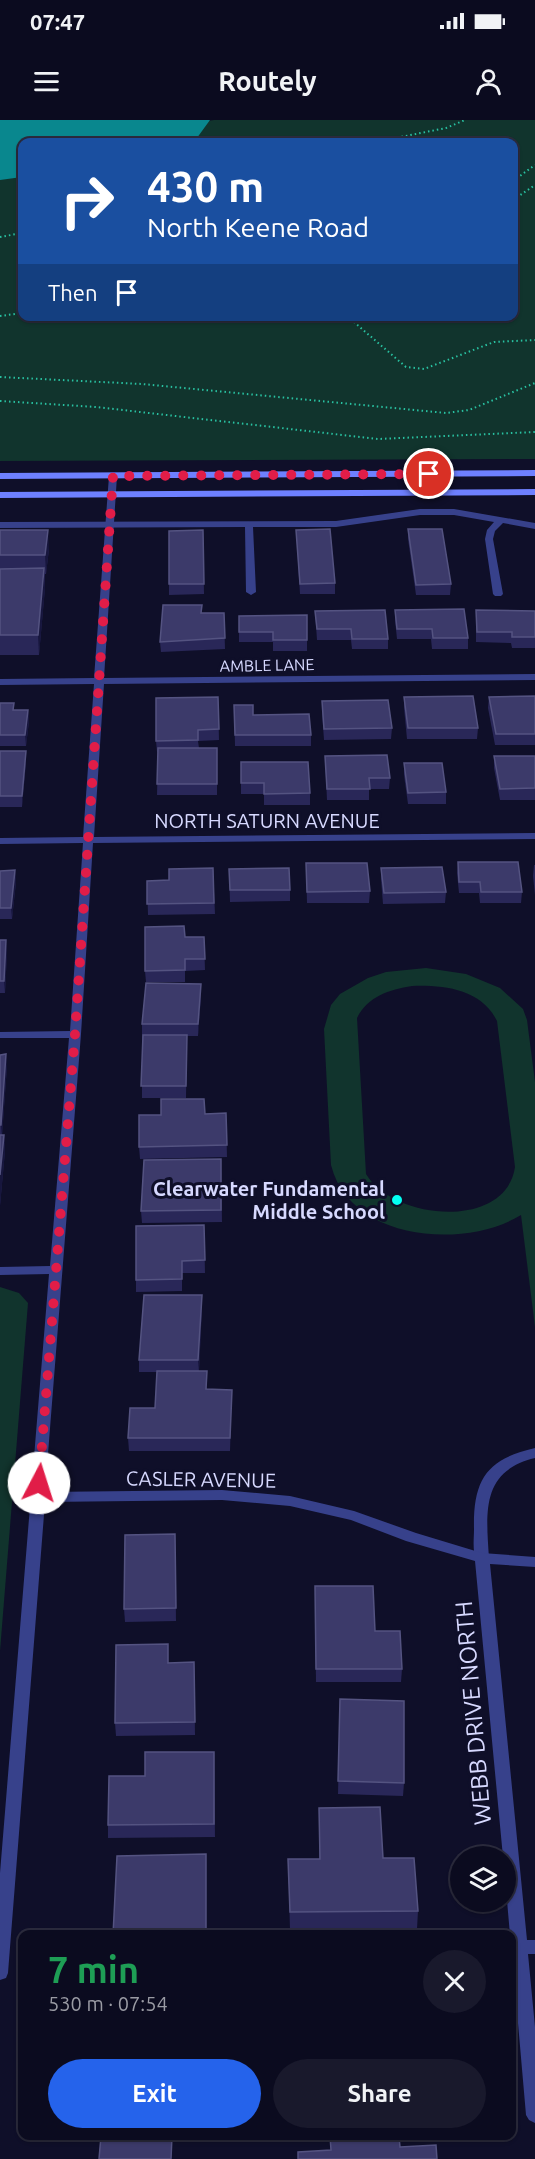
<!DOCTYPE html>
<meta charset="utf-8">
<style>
:root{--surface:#0b0b1f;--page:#19192c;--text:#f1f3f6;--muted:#9a9ba4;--line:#2b2b3d;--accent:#2563eb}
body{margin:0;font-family:Ubuntu,sans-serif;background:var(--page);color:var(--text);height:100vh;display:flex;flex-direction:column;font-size:22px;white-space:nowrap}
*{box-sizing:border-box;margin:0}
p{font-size:20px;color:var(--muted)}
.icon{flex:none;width:33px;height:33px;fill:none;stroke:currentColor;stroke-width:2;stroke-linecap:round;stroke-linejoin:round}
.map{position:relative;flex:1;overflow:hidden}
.drawer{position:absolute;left:18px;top:1810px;width:498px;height:210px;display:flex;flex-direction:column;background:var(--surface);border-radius:12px;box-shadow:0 2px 4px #0004,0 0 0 2px var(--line)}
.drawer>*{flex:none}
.top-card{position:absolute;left:18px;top:18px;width:500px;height:183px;border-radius:12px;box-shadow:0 2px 4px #0004,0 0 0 2px var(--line);background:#1a4fa0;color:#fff;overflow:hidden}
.buttons{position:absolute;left:450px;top:1726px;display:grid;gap:12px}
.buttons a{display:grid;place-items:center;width:66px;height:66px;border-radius:50%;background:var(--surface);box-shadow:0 2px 4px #0004,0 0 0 2px var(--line);font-size:30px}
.pin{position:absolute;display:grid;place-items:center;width:51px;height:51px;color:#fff;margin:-26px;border:3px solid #fff;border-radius:50%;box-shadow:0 2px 6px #0007}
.me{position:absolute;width:66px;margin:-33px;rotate:5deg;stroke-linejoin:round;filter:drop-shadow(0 0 4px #0008)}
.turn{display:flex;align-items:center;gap:21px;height:126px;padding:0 30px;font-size:27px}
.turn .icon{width:78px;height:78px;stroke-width:2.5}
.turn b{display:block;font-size:42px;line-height:51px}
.then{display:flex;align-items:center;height:57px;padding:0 30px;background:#0003;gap:12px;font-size:22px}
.round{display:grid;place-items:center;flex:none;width:63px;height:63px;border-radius:32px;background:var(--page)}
.head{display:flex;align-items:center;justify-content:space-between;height:102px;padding:0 30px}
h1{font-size:36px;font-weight:700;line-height:45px;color:#1e9e55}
.button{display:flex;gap:12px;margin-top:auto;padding:12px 30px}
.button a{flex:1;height:69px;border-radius:36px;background:var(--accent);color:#fff;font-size:24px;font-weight:700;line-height:69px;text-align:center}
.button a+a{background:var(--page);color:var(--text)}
.status{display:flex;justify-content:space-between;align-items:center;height:42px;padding:0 30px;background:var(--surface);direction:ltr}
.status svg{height:16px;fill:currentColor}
header{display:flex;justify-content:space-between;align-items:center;height:78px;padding:0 30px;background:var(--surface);font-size:27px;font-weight:700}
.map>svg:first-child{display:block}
.green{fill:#11342d;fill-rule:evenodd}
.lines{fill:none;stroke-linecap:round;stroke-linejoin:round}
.runway{fill:#09878e;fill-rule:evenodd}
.path{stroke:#29c1a1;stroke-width:2;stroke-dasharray:1.5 3;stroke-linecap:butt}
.lane{fill:#37418b;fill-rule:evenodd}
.street{fill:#37418b;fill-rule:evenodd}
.secondary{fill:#6e80ff;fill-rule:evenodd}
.wall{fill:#292758}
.shaded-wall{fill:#17163d}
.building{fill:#3c3a6a;stroke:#545381;stroke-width:1.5}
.route{stroke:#e11d48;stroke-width:10;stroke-dasharray:0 18}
.poi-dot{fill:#03fff2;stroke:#0f0f29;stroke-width:2}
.labels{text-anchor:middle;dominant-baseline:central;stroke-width:6;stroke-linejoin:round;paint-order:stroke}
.far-street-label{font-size:16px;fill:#d7d9ff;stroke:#0f0f29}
.street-label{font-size:20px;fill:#d7d9ff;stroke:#0f0f29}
.poi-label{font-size:20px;font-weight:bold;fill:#d7d9ff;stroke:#0f0f29;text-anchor:end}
.near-street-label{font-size:24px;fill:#d7d9ff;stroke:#0f0f29}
</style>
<div class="status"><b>07:47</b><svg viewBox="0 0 49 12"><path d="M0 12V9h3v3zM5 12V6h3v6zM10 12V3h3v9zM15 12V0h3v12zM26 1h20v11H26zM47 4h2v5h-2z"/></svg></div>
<header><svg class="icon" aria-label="menu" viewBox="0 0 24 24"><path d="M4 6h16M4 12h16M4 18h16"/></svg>Routely<svg class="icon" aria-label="person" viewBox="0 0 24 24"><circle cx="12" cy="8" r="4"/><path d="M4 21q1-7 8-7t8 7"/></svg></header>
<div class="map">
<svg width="535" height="2039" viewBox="0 0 535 2039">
<rect width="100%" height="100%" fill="#0f0f29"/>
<!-- green -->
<g class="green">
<polygon points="0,0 84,0 0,14"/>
<polygon points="214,0 535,0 535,339 0,341 0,36 22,32 22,196 513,196 513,22 80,22"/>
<path d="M 426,848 L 466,854 L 500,868 L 523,889 L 527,900 L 535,962 L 535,1207 L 521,1095 C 464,1130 350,1121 331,1045 L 324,909 L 331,885 L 340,874 L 368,858 L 386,852 ZM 412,866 C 444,865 481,869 497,901 L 515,1047 C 506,1110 394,1101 366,1054 L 357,898 C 368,876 389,870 412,866 Z"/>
<polygon points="0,1167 19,1173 28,1183 0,1531"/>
</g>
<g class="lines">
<!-- runway -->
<polygon class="runway" points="0,0 210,0 194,22 22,22 22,57 0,60"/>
<!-- path -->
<g class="path">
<polyline points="375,22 446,8 465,0"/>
<polyline points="513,61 535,45"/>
<polyline points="513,80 535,65"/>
<polyline points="0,117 22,113"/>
<polyline points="0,196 22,193"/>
<polyline points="347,196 406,247 424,249 494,222 535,220"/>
<polyline points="0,257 142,264 446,293 469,290 535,263"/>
<polyline points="0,281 96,287 378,319 535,312"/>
</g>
<!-- lane -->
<g class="lane">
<polygon points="420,389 454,389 535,403 535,409 503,403 495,411 493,419 503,474 501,476 495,476 493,474 485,419 487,410 494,402 454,395 420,395 336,407 253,407 256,472 251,475 246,472 245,407 0,408 0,402 336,401"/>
<path d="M 535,1328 L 535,1338 C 481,1351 486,1392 489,1438 L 487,1442 L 482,1443 L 477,1442 C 472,1432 474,1419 474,1409 C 473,1359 487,1339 535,1328 Z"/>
</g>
<!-- street -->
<polygon class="street" points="113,353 117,356 104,558 535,554 535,560 104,564 94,717 535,713 535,719 93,723 81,914 45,1372 222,1370 290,1376 354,1391 416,1413 482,1433 535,1437 535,1447 490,1444 527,1820 535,1820 535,1834 528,1834 535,1907 535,2003 529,2000 526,1995 512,1834 512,1815 510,1815 506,1769 506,1737 503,1737 475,1441 406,1421 351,1400 290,1386 222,1380 45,1382 8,1853 6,1858 0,1860 0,1753 49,1154 0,1155 0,1147 50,1146 69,918 0,918 0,912 70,911 83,723 0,724 0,718 83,717 94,564 0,565 0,559 94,558 109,356"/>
<!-- secondary -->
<g class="secondary">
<polygon points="535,350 535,356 0,359 0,353"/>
<polygon points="535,369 535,375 0,378 0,372"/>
</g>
</g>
<!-- wall -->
<g class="wall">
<polygon points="408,409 451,464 450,475 416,475 408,419"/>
<polygon points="0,410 49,429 46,454 45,454 45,468 39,535 0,535"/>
<polygon points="203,410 204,474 169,475 169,411"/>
<polygon points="296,410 335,463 335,474 300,474"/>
<polygon points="395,490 468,518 468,529 432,529 431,519 397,519 395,500"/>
<polygon points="476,490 535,491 535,528 512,528 511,523 476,522"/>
<polygon points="315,491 388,519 388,529 352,529 351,520 317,520"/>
<polygon points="202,493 224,493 225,529 161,532 160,522"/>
<polygon points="307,495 307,531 273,531 273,522 239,522 239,496"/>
<polygon points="535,576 535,625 495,625 488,588 489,577"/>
<polygon points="218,577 219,620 198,621 199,628 217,628 217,675 157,675 158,632 157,632 156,621"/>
<polygon points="404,577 478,608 477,619 407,619 404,588"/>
<polygon points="322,581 392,608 391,619 324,620 322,591"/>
<polygon points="0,583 14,583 14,590 28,590 29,601 26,626 0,626"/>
<polygon points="234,585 253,595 311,615 311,626 235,626"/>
<polygon points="0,631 26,642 22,687 0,687"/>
<polygon points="325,636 390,658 389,669 369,669 369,680 327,680"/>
<polygon points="494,636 535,636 535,680 500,680 494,648"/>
<polygon points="241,642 310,673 310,685 264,685 264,674 241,674"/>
<polygon points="404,643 446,672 446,684 408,684 404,655"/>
<polygon points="458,742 522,772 521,783 480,783 479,773 459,773 457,753"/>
<polygon points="306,743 370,771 369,783 307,783"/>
<polygon points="534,745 535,745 535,775 533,756"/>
<polygon points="213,748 215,794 148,795 147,761 169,760"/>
<polygon points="381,748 446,772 445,783 383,784 381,759"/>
<polygon points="229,749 290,770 290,781 230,782"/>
<polygon points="15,750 16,762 12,799 0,799 0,751"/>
<polygon points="185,817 204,817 205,850 185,851 185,862 146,862 145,851"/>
<polygon points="0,820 7,832 5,873 0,873"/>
<polygon points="201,876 198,916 187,916 186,978 142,978 142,904"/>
<polygon points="0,935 7,946 2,1015 4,1015 5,1031 0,1086"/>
<polygon points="226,993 227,1037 140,1039 139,1027 161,995"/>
<polygon points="221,1039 222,1102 142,1103 141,1091"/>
<polygon points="204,1105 205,1153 182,1153 182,1171 136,1172 136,1160"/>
<polygon points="202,1187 199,1251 207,1269 232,1270 230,1331 129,1331 128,1318 155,1288 157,1252 139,1252 139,1240"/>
<polygon points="175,1414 176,1501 125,1502 124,1489"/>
<polygon points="315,1479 375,1511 402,1549 401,1562 316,1562"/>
<polygon points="194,1542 195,1615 116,1616 115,1603 168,1543"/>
<polygon points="340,1579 404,1663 403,1676 338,1674"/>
<polygon points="214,1632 215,1717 108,1718 108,1705 145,1656"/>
<polygon points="319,1688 383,1738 418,1791 417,1809 290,1810 288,1739 319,1739"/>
</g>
<!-- shaded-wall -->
<g class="shaded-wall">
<polygon points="48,410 49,429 46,454 45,435"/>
<polygon points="44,448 45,468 39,535 38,515"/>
<polygon points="28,590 29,601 26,626 25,615"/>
<polygon points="26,631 26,642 22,687 22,676"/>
<polygon points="15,750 16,762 12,799 11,788"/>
<polygon points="6,820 7,832 5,873 4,861"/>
<polygon points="201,864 201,876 198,916 198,904"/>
<polygon points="6,934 7,946 2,1017 1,1005"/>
<polygon points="4,1015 5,1031 0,1086 0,1055"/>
<polygon points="202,1175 202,1187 199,1253 198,1240"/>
</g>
<!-- building -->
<g class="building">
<polygon points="330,409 335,463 300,464 296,410"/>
<polygon points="408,409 442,409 451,464 416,465"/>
<polygon points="0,410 48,410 45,435 0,435"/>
<polygon points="203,410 204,464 169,464 169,411"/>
<polygon points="44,448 38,515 0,515 0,449"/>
<polygon points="163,485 202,485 201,493 224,493 225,518 160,522"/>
<polygon points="464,489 468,518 433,518 432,509 397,509 395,490"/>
<polygon points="385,490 388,519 352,519 351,509 317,509 315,491"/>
<polygon points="476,490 535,491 535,517 512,517 512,512 477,512"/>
<polygon points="307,495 307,520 273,520 273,512 239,512 239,496"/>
<polygon points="473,576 478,608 408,608 404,577"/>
<polygon points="535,576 535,614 496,614 489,577"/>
<polygon points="218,577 219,609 198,610 198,620 156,621 156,578"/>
<polygon points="388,580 392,608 324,609 322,581"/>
<polygon points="0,583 14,583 13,590 28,590 25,615 0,615"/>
<polygon points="234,585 253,585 253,595 309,594 311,615 235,615"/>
<polygon points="158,628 217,628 217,664 157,664"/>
<polygon points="0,631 26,631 22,676 0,676"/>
<polygon points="387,635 390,658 369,658 370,669 327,669 325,636"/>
<polygon points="494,636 535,636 535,668 500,669"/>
<polygon points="241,642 308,642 310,673 264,674 264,663 241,663"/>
<polygon points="404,643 442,643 446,672 408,673"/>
<polygon points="458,742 518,742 522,772 481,772 480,762 459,762"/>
<polygon points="306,743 367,743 370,771 307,772"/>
<polygon points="442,747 446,772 384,773 381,748"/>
<polygon points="213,748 214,783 147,784 147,761 169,760 169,749"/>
<polygon points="289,748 290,770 230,770 229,749"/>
<polygon points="15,750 11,788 0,788 0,751"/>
<polygon points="184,806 185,817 204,817 205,839 185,839 185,850 145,851 145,807"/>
<polygon points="0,820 6,820 4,861 0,861"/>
<polygon points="146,863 201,864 198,904 142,904"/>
<polygon points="143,915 187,915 186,966 141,966"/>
<polygon points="6,934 1,1005 0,1005 0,935"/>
<polygon points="161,979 204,979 205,994 226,993 227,1025 139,1027 139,995 161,995"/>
<polygon points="0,1015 4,1015 0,1055"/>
<polygon points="221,1039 221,1090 141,1091 144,1040"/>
<polygon points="204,1105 205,1140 182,1141 182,1159 136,1160 136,1106"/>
<polygon points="144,1175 202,1175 198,1240 139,1240"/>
<polygon points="157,1251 207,1251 206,1269 232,1270 230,1318 128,1318 130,1288 155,1288"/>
<polygon points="175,1414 176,1488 124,1489 125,1415"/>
<polygon points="315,1466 373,1466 375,1511 400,1511 402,1549 316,1549"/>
<polygon points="168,1524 168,1543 194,1542 195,1602 115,1603 116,1525"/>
<polygon points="340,1579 404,1581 404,1663 338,1661"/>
<polygon points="145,1632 214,1632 214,1704 108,1705 109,1656 145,1656"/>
<polygon points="380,1687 383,1738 414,1738 418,1791 290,1792 288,1739 320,1739 319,1688"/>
<polygon points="206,1734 206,1814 113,1815 117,1736"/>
<polygon points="101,2016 172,2016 171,2039 99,2039"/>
<polygon points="330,2016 399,2016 400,2027 436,2025 437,2039 298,2039 298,2032 331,2030"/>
</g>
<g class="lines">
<!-- route -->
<polyline class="route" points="39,1363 75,914 113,356 429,354"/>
</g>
<!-- markers -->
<circle class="poi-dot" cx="397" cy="1080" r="6"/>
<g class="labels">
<!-- far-street labels -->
<g class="far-street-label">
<text transform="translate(267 545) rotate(-1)">AMBLE LANE</text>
</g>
<!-- street labels -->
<g class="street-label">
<text x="267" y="700">NORTH SATURN AVENUE</text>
<text transform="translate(201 1359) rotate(1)">CASLER AVENUE</text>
</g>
<!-- poi labels -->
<g class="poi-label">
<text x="385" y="1068">Clearwater Fundamental<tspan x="385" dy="23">Middle School</tspan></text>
</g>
<!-- near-street labels -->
<g class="near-street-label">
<text transform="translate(473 1593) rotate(-95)">WEBB DRIVE NORTH</text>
</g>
</g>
</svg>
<div class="buttons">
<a><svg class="icon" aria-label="layers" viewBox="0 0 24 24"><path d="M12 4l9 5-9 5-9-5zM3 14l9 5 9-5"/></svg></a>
</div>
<div class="pin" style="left:429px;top:354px;background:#d93025"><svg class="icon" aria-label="arrive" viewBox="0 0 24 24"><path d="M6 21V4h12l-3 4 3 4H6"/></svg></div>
<svg class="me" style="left:39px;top:1363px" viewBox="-20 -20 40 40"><circle r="19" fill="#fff"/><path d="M0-13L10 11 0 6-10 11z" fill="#e11d48"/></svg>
<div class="top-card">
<div class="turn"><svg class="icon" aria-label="right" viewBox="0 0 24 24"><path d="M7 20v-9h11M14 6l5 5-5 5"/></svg><div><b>430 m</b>North Keene Road</div></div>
<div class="then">Then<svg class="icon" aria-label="arrive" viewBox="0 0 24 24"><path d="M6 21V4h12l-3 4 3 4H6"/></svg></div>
</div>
<section class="drawer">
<div class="head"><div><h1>7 min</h1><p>530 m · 07:54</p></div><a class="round"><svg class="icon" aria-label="close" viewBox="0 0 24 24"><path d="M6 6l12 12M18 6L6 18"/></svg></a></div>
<div class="button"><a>Exit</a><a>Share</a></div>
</section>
</div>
